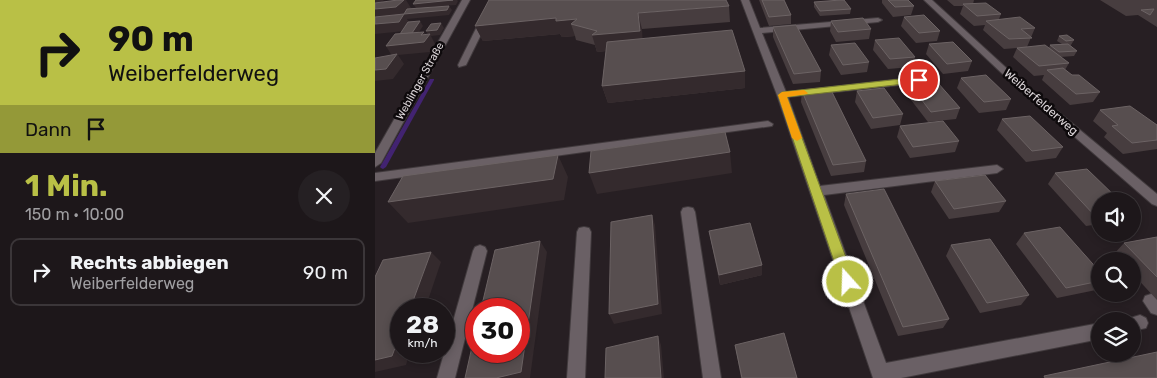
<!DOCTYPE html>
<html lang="de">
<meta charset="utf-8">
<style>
:root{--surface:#1d171a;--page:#252023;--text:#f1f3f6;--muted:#a09fa2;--line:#3b3639;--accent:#b9c046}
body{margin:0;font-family:Rubik,sans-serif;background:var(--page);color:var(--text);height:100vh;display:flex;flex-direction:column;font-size:19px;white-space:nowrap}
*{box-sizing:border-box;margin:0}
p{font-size:16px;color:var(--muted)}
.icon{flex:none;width:28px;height:28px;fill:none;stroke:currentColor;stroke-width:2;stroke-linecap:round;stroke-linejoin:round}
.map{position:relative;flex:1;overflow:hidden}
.drawer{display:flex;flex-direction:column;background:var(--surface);width:375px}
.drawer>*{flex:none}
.banner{background:#b9c046;color:#111;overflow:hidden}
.tools{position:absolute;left:716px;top:192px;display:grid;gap:10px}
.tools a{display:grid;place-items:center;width:50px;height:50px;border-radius:50%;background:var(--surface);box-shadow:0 2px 8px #0003,0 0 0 1px var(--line);font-size:25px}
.speed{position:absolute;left:15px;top:298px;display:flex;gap:10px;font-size:25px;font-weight:700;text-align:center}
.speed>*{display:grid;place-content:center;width:65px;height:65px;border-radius:50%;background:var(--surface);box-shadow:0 2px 8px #0003,0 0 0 1px var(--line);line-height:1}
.speed small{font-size:12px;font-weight:400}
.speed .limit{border:8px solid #d22;background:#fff;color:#111}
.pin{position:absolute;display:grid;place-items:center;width:42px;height:42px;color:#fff;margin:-21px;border:2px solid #fff;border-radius:50%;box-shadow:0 1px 5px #0007}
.me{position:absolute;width:55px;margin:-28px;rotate:340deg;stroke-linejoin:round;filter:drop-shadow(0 0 4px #0008)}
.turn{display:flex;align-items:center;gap:18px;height:105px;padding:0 25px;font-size:22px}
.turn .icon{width:65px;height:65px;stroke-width:2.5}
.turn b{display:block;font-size:35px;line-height:42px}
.then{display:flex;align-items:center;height:48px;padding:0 25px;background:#0003;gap:10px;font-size:19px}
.round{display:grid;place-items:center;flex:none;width:52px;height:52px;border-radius:26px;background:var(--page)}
.overview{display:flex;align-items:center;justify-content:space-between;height:85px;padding:0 25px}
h1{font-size:30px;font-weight:700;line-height:38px;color:var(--accent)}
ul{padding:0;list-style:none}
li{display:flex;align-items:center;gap:15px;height:68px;margin:0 10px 8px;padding:0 15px;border:2px solid var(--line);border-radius:10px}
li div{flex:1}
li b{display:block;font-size:19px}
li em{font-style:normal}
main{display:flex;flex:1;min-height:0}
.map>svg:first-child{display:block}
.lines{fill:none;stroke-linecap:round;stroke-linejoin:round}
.stream{fill:#422371;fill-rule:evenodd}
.minor-casing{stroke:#413a3d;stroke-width:2}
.minor{fill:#6a6065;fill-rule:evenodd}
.wall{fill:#473d3f}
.shaded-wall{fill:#342a2d}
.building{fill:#574e4f;stroke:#6c6364}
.route{fill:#b9c046;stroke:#787d2e}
.slow{fill:#f59e0b}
.labels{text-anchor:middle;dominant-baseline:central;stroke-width:5;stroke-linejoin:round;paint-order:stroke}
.far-street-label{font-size:11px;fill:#dbd5d8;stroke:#0e0a0c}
.street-label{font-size:12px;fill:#dbd5d8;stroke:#0e0a0c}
</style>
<main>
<section class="drawer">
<div class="banner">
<div class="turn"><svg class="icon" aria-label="right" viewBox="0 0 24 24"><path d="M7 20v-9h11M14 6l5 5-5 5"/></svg><div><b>90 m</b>Weiberfelderweg</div></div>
<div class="then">Dann<svg class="icon" aria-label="arrive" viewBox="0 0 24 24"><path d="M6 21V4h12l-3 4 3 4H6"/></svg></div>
</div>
<div class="overview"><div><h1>1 Min.</h1><p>150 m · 10:00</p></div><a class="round"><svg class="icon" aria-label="close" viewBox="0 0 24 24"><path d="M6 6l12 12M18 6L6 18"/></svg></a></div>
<ul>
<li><svg class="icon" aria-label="right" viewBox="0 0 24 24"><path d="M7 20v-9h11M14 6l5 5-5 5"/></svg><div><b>Rechts abbiegen</b><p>Weiberfelderweg</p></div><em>90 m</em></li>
</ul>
</section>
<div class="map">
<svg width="782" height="378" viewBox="0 0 782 378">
<rect width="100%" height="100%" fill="#271f23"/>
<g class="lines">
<!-- stream -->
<polygon class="stream" points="55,79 59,79 59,80 11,167 8,169 6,168 5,167"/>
<defs>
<g id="minor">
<polygon points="87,0 95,0 6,163 0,167 0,153"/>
<polygon points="115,0 123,0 91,65 84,67 83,65"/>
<polygon points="366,0 374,0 385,28 503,18 507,20 503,22 387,33 411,92 544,77 549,80 544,83 413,97 445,186 622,165 628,169 622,173 449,195 511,363 725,323 725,339 526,378 498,378 402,95"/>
<polygon points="549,0 557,0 639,75 782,194 782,206 777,204 633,79"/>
<polygon points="393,121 398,124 397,126 0,181 0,173"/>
<polygon points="313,207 318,208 320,212 346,378 328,378 306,212 308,208"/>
<polygon points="209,227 214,228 216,232 210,378 192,378 202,232 204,228"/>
<polygon points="105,245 110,247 112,251 80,378 62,378 98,251 100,247"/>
<polygon points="779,293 782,294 782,315 776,313 768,301 770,296"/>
<polygon points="765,315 771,318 773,323 771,328 758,331 758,321 751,321 752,319"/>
</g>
</defs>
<!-- minor casing -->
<use href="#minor" class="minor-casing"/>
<!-- minor -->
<use href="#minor" class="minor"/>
</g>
<!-- wall -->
<g class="wall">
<polygon points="384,0 409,0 416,15 416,24 394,26"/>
<polygon points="507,0 533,0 539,6 536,15 518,17 507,3"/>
<polygon points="572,0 599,0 598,4 626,14 624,19 660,28 652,47 674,48 675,45 687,44 682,41 684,36 699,40 696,45 695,45 702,51 699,56 685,57 694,63 690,70 697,75 725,92 718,102 695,105 667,80 669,75 659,76 638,57 642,48 629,49 608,30 610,25 599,26 585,14 588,6 579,6"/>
<polygon points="725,0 782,0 782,27 763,15 751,16"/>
<polygon points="439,2 476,9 475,14 445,16 439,7"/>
<polygon points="354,6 355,22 267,29 267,39 370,71 370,88 233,103 227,86 231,51 222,52 220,45 201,40 200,36 187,37 185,34 108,41 100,26"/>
<polygon points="529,17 565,31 562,41 541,43 526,26"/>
<polygon points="456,21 496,29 494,39 461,42 455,31"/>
<polygon points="398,27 446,71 445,82 418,84 398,37"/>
<polygon points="500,40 540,57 537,67 513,69 498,50"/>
<polygon points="554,44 597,61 593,71 568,74 551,54"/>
<polygon points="456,45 494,62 492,72 466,75 454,55"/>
<polygon points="586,78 636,99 631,110 604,113 582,88"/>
<polygon points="536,86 585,108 581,119 553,122 533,96"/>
<polygon points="427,91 491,161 489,172 456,176 426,102"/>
<polygon points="482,91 528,114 525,125 496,129 480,102"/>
<polygon points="725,110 782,125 782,149 748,154 729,137 732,133 718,121"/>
<polygon points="627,119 688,147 681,158 651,162 622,130"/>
<polygon points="525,126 584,141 580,152 535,158 522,137"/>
<polygon points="680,173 725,201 725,224 711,226 673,184"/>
<polygon points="560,181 631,201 624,212 574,219 556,192"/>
<polygon points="471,194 574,319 568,328 523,336 469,205"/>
<polygon points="334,231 387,265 387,275 345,285"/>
<polygon points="649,233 725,272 725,286 721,290 682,298 641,244"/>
<polygon points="782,237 782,300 758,274 758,261 746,261 739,254 749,243"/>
<polygon points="576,245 654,295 646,305 605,313 571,256"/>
<polygon points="360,345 422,378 366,378"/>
</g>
<!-- shaded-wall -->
<g class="shaded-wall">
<polygon points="0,0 9,0 1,9 21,7 29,0 31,0 36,8 30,14 72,10 74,6 77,10 74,15 32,19 35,24 30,31 0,34 0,24 24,22 29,15 27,16 0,19"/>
<polygon points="78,0 82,0 83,1 81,5 41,8 38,4"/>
<polygon points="263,13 267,29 268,47 222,52 217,35"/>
<polygon points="181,18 202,19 196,24 200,36 187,37 185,34 108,41 100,26"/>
<polygon points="45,21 48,26 40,38 24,35"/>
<polygon points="66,23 69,28 65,35 56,36 60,44 55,52 23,55 29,64 18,79 0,81 0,70 17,56 11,46 46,35 49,32 52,38 54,36 51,31"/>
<polygon points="370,71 370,88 233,103 227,86"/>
<polygon points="355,152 357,173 222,194 214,173"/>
<polygon points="183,155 193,177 189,200 33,223 13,202"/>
<polygon points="277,215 280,225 287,314 239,324 234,314"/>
<polygon points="165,241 172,252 155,378 121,378"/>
<polygon points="56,252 66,262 50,309 35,309"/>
<polygon points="387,265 387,275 345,285 344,275"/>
<polygon points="26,332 26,351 35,351 31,365 0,372 0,360"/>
<polygon points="283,336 286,345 289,378 286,378"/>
</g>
<!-- building -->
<g class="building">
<polygon points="23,0 29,0 21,7 0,9 0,3"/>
<polygon points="41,0 78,0 38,4"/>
<polygon points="114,0 351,0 354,6 263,13 265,31 217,35 222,31 196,24 202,19 181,21 181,18 100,26"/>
<polygon points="387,0 409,0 416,15 394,17"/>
<polygon points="466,0 469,0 476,9 445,11 439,2"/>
<polygon points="513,0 533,0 539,6 520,7"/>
<polygon points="611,3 626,14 602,16 588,4"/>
<polygon points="74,6 72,10 29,14 32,9"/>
<polygon points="779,9 775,15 766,10"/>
<polygon points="29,14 24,22 0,24 0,17"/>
<polygon points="549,15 565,31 544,33 529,17"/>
<polygon points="645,17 660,28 646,29 657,38 634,39 611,21"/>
<polygon points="488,18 496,29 463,32 456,21"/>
<polygon points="45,21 37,33 25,34 33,22"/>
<polygon points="66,23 62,30 51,31 56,24"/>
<polygon points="421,25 446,71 419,74 398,27"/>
<polygon points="357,30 370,71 227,86 232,42"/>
<polygon points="49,32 46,35 55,34 49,42 11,46 20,34"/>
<polygon points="692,35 699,40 691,41 684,36"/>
<polygon points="524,38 540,57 515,59 500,40"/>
<polygon points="578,42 597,61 572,64 554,44"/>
<polygon points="480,43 494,62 468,65 456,45"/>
<polygon points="693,44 702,51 684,52 675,45"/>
<polygon points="670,45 694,63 664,66 642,48"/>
<polygon points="22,54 11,69 0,70 0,58"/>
<polygon points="688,68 697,75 704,75 725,92 701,94 672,70"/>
<polygon points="611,75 636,99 609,102 586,78"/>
<polygon points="563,83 585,108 556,112 536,86"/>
<polygon points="455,88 491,161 458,165 427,91"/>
<polygon points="509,88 528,114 498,118 482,91"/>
<polygon points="755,106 782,125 782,140 757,143 737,126 743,125 725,110"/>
<polygon points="655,116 688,147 657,151 627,119"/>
<polygon points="568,121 584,141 538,147 525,126"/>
<polygon points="350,132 355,152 214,173 216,151"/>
<polygon points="183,155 178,179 13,202 28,176"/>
<polygon points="712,169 745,201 725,201 725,215 720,216 680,173"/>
<polygon points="610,175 631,201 579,209 560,181"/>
<polygon points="509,189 574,319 528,327 471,194"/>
<polygon points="277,215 283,304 234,314 236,222"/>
<polygon points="375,223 387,265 344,275 334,231"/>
<polygon points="685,227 725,272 725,281 691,288 649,233"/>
<polygon points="782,237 782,277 749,243"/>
<polygon points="615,239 654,295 612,303 576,245"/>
<polygon points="165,241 146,372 121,378 90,378 101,329 101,351 144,351 144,309 106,309 120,250"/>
<polygon points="56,252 35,309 26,309 26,332 17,356 0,360 0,277 8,260"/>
<polygon points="409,333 422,378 367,378 360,345"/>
<polygon points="283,336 286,378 230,378 231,348"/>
<polygon points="782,352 782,378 670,378 669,376"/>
</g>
<!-- route -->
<polygon class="route" points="544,77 547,78 547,82 412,97 480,282 478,287 473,288 468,287 466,282 403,95 407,92"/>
<!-- slow -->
<polygon class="slow" points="429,90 433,93 432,94 412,97 427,138 422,141 417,138 403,95 407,92"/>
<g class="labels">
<!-- far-street labels -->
<g class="far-street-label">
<text transform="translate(45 81) rotate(-61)">Weblinger Straße</text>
</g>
<!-- street labels -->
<g class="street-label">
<text transform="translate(666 102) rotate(41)">Weiberfelderweg</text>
</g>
</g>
</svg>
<div class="tools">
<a><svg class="icon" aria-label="sound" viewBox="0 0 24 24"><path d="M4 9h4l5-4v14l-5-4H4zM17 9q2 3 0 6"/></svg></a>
<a><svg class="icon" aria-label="search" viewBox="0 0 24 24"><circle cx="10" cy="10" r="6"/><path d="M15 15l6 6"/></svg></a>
<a><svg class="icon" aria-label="layers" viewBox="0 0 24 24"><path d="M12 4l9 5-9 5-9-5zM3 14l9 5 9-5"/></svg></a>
</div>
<div class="speed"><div>28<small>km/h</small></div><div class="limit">30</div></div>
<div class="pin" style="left:544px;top:80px;background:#d93025"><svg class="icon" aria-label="arrive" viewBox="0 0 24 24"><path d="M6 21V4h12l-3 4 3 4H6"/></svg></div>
<svg class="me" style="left:473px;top:282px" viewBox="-20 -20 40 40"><circle r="17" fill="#b9c046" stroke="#fff" stroke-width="3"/><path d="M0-11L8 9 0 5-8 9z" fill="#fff"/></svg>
</div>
</main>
